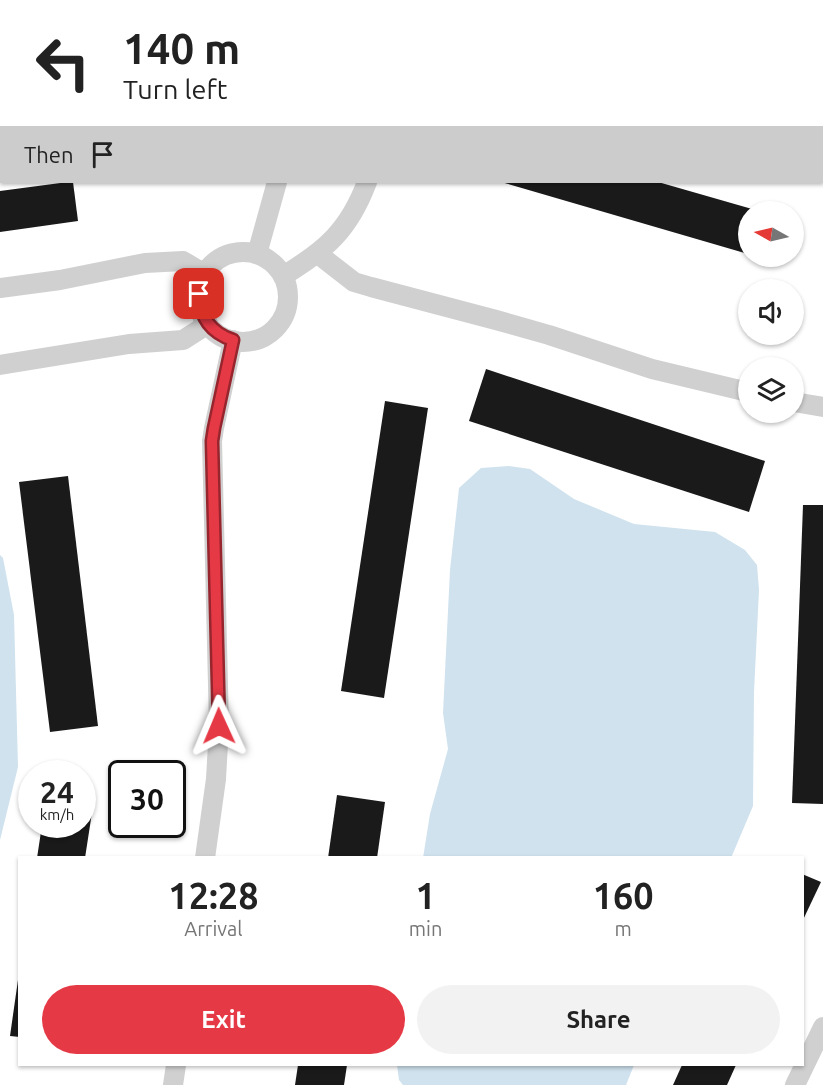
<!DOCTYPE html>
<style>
:root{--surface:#fff;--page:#f2f2f2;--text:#222;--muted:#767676;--accent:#e63946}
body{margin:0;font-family:Ubuntu,sans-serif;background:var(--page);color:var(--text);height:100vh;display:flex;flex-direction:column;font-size:22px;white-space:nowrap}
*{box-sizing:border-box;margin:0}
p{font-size:20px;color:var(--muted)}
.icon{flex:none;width:33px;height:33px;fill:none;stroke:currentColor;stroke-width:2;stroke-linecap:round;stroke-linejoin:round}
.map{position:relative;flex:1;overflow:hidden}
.panel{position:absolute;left:18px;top:856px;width:786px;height:210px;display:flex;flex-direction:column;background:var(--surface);border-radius:0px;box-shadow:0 2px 4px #0004}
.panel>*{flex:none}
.hud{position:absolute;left:0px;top:0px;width:824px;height:183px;box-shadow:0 2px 4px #0004;background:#fff;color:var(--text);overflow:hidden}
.needle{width:39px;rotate:278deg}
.controls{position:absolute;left:738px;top:201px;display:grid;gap:12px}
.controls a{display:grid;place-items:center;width:66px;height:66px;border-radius:50%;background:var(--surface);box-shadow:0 2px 4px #0004;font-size:30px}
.speed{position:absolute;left:18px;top:760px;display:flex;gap:12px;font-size:30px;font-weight:700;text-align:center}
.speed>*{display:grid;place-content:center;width:78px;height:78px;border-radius:50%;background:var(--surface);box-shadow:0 2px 4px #0004;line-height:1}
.speed small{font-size:15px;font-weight:400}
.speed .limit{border:3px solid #111;border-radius:9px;background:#fff;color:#111}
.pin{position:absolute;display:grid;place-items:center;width:51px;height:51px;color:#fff;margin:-26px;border-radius:12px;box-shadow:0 3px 9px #0006}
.me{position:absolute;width:66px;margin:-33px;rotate:359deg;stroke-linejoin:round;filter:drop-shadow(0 0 4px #0008)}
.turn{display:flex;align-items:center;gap:21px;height:126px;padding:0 24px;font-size:27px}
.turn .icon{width:78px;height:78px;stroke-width:2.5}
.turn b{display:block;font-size:42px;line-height:51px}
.then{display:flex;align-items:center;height:57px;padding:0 24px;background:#0003;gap:12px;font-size:22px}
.eta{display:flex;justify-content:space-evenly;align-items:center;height:102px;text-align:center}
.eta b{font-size:36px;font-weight:700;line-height:42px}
.action{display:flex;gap:12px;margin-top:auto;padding:12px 24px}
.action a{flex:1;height:69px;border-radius:36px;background:var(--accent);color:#fff;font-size:24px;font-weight:700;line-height:69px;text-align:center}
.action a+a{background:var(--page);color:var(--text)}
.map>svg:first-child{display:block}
.water{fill:#cfe2ee}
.building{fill:#1a1a1a}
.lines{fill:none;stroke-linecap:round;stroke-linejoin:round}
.minor{stroke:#d0d0d0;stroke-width:20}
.route-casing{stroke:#96252e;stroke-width:15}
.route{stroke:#e63946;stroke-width:10}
</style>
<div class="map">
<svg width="823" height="1085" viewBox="0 0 823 1085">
<rect width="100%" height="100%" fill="#fff"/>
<!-- water -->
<g class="water">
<polygon points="0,0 171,0 170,2 2,2 2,130 0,130"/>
<polygon points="509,466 530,469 574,499 634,524 715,532 745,550 757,565 759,590 754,692 753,806 731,858 423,858 430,814 448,749 443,713 450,570 459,488 481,468"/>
<polygon points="0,555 3,558 14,615 18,767 0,840"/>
<polygon points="397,1065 634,1065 626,1085 403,1085 399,1080"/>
</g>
<!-- building -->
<g class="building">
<polygon points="68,182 73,182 78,221 0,232 0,191"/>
<polygon points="501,182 658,182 759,211 748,212 748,254"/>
<polygon points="486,369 765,461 749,512 469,421"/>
<polygon points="385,401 428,408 384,698 341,691"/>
<polygon points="68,476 98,726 50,732 19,482"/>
<polygon points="803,505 823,505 823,804 792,803"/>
<polygon points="82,792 95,793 85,858 37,858 42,825 82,825"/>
<polygon points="337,795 385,802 377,858 328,858"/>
<polygon points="802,874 821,882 802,922"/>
<polygon points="18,980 20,980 20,1037 10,1036"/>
<polygon points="298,1065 347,1065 344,1085 295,1085"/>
<polygon points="682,1065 736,1065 727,1085 673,1085"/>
</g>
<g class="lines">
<!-- minor -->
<g class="minor">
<polyline points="328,2 329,0"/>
<polyline points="415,2 416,0"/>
<circle cx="243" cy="297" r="45"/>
<polyline points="257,254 277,182"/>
<polyline points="318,254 354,282 371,287 496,320 549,335 652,369 748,392"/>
<path d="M 283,276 C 326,250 349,230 367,182"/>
<polyline points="0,288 60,280 145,263 183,261 205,274"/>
<polyline points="0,365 129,344 183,340 208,324"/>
<polyline points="794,402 823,407"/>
<polyline points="205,858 216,779 219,726 212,441 214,428 233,340"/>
<polyline points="173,1085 176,1065"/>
<polyline points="795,1085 823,1027"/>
</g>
</g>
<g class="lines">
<defs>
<path id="route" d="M 199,294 C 200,317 211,333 233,340 L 214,428 L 212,441 L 219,726"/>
</defs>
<!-- route casing -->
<use href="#route" class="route-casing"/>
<!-- route -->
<use href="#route" class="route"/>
</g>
</svg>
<div class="controls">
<a><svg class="needle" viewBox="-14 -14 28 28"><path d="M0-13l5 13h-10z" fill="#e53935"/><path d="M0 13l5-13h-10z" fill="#767676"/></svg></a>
<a><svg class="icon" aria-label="sound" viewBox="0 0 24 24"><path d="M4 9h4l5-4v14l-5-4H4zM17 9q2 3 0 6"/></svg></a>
<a><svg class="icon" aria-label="layers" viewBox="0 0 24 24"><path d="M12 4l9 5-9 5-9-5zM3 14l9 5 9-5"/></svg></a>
</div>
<div class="speed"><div>24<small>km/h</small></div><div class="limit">30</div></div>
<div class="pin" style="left:199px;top:294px;background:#d93025"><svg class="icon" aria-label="arrive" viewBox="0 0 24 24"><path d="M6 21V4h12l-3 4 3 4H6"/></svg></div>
<svg class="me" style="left:219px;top:726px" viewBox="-20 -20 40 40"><path d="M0-17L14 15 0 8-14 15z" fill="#e63946" stroke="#fff" stroke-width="4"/></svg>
<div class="hud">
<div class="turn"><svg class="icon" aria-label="left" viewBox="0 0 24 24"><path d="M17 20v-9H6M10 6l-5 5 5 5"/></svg><div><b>140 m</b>Turn left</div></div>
<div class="then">Then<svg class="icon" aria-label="arrive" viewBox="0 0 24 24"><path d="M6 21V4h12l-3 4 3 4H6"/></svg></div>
</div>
<section class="panel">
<div class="eta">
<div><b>12:28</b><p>Arrival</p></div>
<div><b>1</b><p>min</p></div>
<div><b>160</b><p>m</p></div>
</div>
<div class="action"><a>Exit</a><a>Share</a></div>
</section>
</div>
